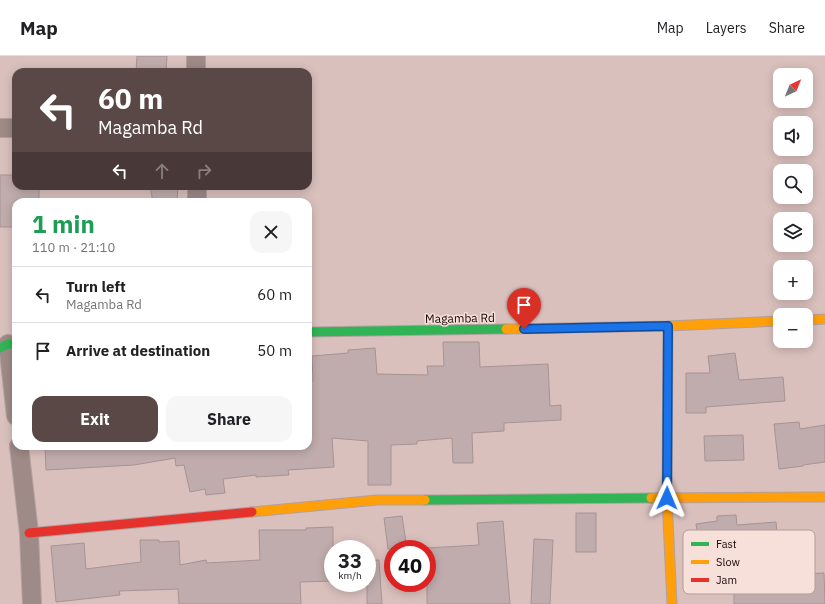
<!DOCTYPE html>
<meta charset="utf-8">
<style>
:root{--surface:#fff;--page:#f6f6f6;--text:#202124;--muted:#757577;--line:#e0e0e0;--accent:#5a4846}
body{margin:0;font-family:"IBM Plex Sans",sans-serif;background:var(--page);color:var(--text);height:100vh;display:flex;flex-direction:column;font-size:15px;white-space:nowrap}
*{box-sizing:border-box;margin:0}
p{font-size:13px;color:var(--muted)}
.icon{flex:none;width:22px;height:22px;fill:none;stroke:currentColor;stroke-width:2;stroke-linecap:round;stroke-linejoin:round}
.map{position:relative;flex:1;overflow:hidden}
.sheet{position:absolute;left:12px;top:142px;width:300px;height:252px;display:flex;flex-direction:column;background:var(--surface);border-radius:12px;box-shadow:0 2px 10px #0003}
.sheet>*{flex:none}
.hud{position:absolute;left:12px;top:12px;width:300px;height:122px;border-radius:12px;box-shadow:0 2px 10px #0003;background:#5a4846;color:#fff;overflow:hidden}
.needle{width:26px;rotate:43deg}
.controls{position:absolute;left:773px;top:12px;display:grid;gap:8px}
.controls a{display:grid;place-items:center;width:40px;height:40px;border-radius:8px;background:var(--surface);box-shadow:0 2px 10px #0003;font-size:20px}
.speed{position:absolute;left:324px;top:484px;display:flex;gap:8px;font-size:20px;font-weight:700;text-align:center}
.speed>*{display:grid;place-content:center;width:52px;height:52px;border-radius:50%;background:var(--surface);box-shadow:0 2px 10px #0003;line-height:1}
.speed small{font-size:10px;font-weight:400}
.speed .limit{border:6px solid #d22;background:#fff;color:#111}
.pin{position:absolute;display:grid;place-items:center;width:34px;height:34px;color:#fff;margin:-41px -17px;border-radius:50% 50% 50% 0;rotate:-45deg;box-shadow:0 0 4px #0007}
.pin .icon{rotate:45deg}
.me{position:absolute;width:44px;margin:-22px;rotate:1deg;stroke-linejoin:round;filter:drop-shadow(0 0 3px #0008)}
.turn{display:flex;align-items:center;gap:14px;height:84px;padding:0 20px;font-size:18px}
.turn .icon{width:52px;height:52px;stroke-width:2.5}
.turn b{display:block;font-size:28px;line-height:34px}
.lanes{display:flex;align-items:center;height:38px;padding:0 20px;background:#0003;justify-content:center;gap:20px;direction:ltr}
.lanes .off{opacity:.35}
.round{display:grid;place-items:center;flex:none;width:42px;height:42px;border-radius:12px;background:var(--page)}
.summary{display:flex;align-items:center;justify-content:space-between;height:68px;padding:0 20px}
h1{font-size:24px;font-weight:800;line-height:30px;color:#1e9e55}
.primary-button{display:flex;gap:8px;margin-top:auto;padding:8px 20px}
.primary-button a{flex:1;height:46px;border-radius:12px;background:var(--accent);color:#fff;font-size:16px;font-weight:800;line-height:46px;text-align:center}
.primary-button a+a{background:var(--page);color:var(--text)}
ul{padding:0;list-style:none}
li{display:flex;align-items:center;gap:12px;height:56px;padding:0 20px;border-top:1px solid var(--line)}
li div{flex:1}
li b{display:block;font-size:15px}
li em{font-style:normal}
header{display:flex;align-items:center;gap:24px;box-sizing:border-box;height:56px;padding:0 20px;background:var(--surface);border-bottom:1px solid var(--line)}
header strong{font-size:19px}
nav{display:flex;gap:22px;margin-inline-start:auto;font-size:14px}
.map>svg:first-child{display:block}
.building{fill:#c0acac;stroke:#a69393}
.lines{fill:none;stroke-linecap:round;stroke-linejoin:round}
.street-casing{stroke:#b3a09f;stroke-width:20}
.fast-casing{stroke:#b3a09f;stroke-width:11}
.slow-casing{stroke:#b3a09f;stroke-width:11}
.jam-casing{stroke:#b3a09f;stroke-width:11}
.street{stroke:#9e8a87;stroke-width:18}
.fast{stroke:#30b455;stroke-width:9}
.slow{stroke:#ff9f0a;stroke-width:9}
.jam{stroke:#e5322d;stroke-width:9}
.route-casing{stroke:#114b97;stroke-width:10}
.route{stroke:#1a73e8;stroke-width:7}
.labels{text-anchor:middle;dominant-baseline:central;stroke-width:3;stroke-linejoin:round;paint-order:stroke}
.street-label{font-size:12px;fill:#160706;stroke:#f7dfda}
.key{fill:#f7dfda;stroke:#b49e9a;stroke-width:1}
.key-label{font-size:11px;fill:#160706}
</style>
<header>
<strong>Map</strong>
<nav><a>Map</a><a>Layers</a><a>Share</a></nav>
</header>
<div class="map">
<svg width="825" height="548" viewBox="0 0 825 548">
<rect width="100%" height="100%" fill="#d9c0bd"/>
<!-- building -->
<g class="building">
<polygon points="137,0 167,0 166,16 136,16"/>
<polygon points="0,119 16,119 16,130 39,130 39,145 16,144 16,171 0,171"/>
<polygon points="150,130 178,130 177,146 153,146"/>
<polygon points="443,286 479,286 480,311 548,308 550,350 561,349 561,364 504,367 504,375 472,377 473,407 453,407 452,382 417,385 417,388 391,389 391,429 368,429 368,385 332,382 334,411 288,414 289,419 256,421 256,419 223,423 225,437 206,439 205,433 190,436 184,409 176,410 175,402 134,409 46,414 45,390 310,390 308,365 308,325 313,325 312,300 348,297 348,294 375,292 377,318 428,319 427,310 444,310"/>
<polygon points="735,297 739,324 783,321 785,345 706,351 706,357 686,357 686,317 710,317 708,300"/>
<polygon points="799,366 800,373 825,369 825,406 803,409 803,410 779,413 774,368"/>
<polygon points="743,379 744,404 705,405 704,380"/>
<rect x="576" y="457" width="20" height="39"/>
<polygon points="736,459 737,469 776,466 781,519 824,517 825,548 734,548 734,534 725,535 722,506 702,509 696,468 717,465 717,460"/>
<polygon points="402,460 407,493 388,493 384,462"/>
<polygon points="503,465 510,548 427,548 427,492 479,489 477,467"/>
<polygon points="333,471 333,525 300,526 301,548 179,548 178,533 119,535 120,539 56,546 51,490 84,487 86,513 141,506 140,484 159,484 159,486 179,485 180,509 206,504 207,507 260,504 259,474 306,474 306,472"/>
<polygon points="534,483 553,484 550,548 531,548"/>
<polygon points="379,504 382,548 367,548 367,505"/>
</g>
<g class="lines">
<defs>
<g id="street">
<polyline points="196,0 196,16"/>
<polyline points="0,72 16,72"/>
<polyline points="197,130 197,146"/>
<polyline points="8,288 16,360"/>
<polyline points="19,390 29,477 32,548"/>
</g>
<g id="fast">
<polyline points="308,276 506,273"/>
<polyline points="0,292 8,288 16,288"/>
<polyline points="425,444 651,442"/>
</g>
<g id="slow">
<polyline points="806,264 825,263"/>
<polyline points="668,270 667,442 672,548"/>
<polyline points="506,273 668,270 780,265"/>
<polyline points="651,442 825,441"/>
<polyline points="252,456 377,444 425,444"/>
</g>
<polyline id="jam" points="29,477 252,456"/>
</defs>
<!-- street casing -->
<use href="#street" class="street-casing"/>
<!-- fast casing -->
<use href="#fast" class="fast-casing"/>
<!-- slow casing -->
<use href="#slow" class="slow-casing"/>
<!-- jam casing -->
<use href="#jam" class="jam-casing"/>
<!-- street -->
<use href="#street" class="street"/>
<!-- fast -->
<use href="#fast" class="fast"/>
<!-- slow -->
<use href="#slow" class="slow"/>
<!-- jam -->
<use href="#jam" class="jam"/>
</g>
<g class="lines">
<defs>
<polyline id="route" points="524,273 668,270 667,442"/>
</defs>
<!-- route casing -->
<use href="#route" class="route-casing"/>
<!-- route -->
<use href="#route" class="route"/>
</g>
<g class="labels">
<!-- street labels -->
<g class="street-label">
<text transform="translate(460 262) rotate(-1)">Magamba Rd</text>
</g>
</g>
<!-- legend -->
<rect x="683" y="474" width="132" height="64" rx="6" class="key"/>
<rect x="691" y="486" width="18" height="4" fill="#30b455"/>
<rect x="691" y="504" width="18" height="4" fill="#ff9f0a"/>
<rect x="691" y="522" width="18" height="4" fill="#e5322d"/>
<g class="key-label">
<text x="716" y="492">Fast</text>
<text x="716" y="510">Slow</text>
<text x="716" y="528">Jam</text>
</g>
</svg>
<div class="controls">
<a><svg class="needle" viewBox="-14 -14 28 28"><path d="M0-13l5 13h-10z" fill="#e53935"/><path d="M0 13l5-13h-10z" fill="#757577"/></svg></a>
<a><svg class="icon" aria-label="sound" viewBox="0 0 24 24"><path d="M4 9h4l5-4v14l-5-4H4zM17 9q2 3 0 6"/></svg></a>
<a><svg class="icon" aria-label="search" viewBox="0 0 24 24"><circle cx="10" cy="10" r="6"/><path d="M15 15l6 6"/></svg></a>
<a><svg class="icon" aria-label="layers" viewBox="0 0 24 24"><path d="M12 4l9 5-9 5-9-5zM3 14l9 5 9-5"/></svg></a>
<a>+</a>
<a>−</a>
</div>
<div class="speed"><div>33<small>km/h</small></div><div class="limit">40</div></div>
<div class="pin" style="left:524px;top:273px;background:#d93025"><svg class="icon" aria-label="arrive" viewBox="0 0 24 24"><path d="M6 21V4h12l-3 4 3 4H6"/></svg></div>
<svg class="me" style="left:667px;top:442px" viewBox="-20 -20 40 40"><path d="M0-17L14 15 0 8-14 15z" fill="#1a73e8" stroke="#fff" stroke-width="4"/></svg>
<div class="hud">
<div class="turn"><svg class="icon" aria-label="left" viewBox="0 0 24 24"><path d="M17 20v-9H6M10 6l-5 5 5 5"/></svg><div><b>60 m</b>Magamba Rd</div></div>
<div class="lanes"><svg class="icon" aria-label="left" viewBox="0 0 24 24"><path d="M17 20v-9H6M10 6l-5 5 5 5"/></svg><svg class="icon off" aria-label="ahead" viewBox="0 0 24 24"><path d="M12 20V5M6 11l6-6 6 6"/></svg><svg class="icon off" aria-label="right" viewBox="0 0 24 24"><path d="M7 20v-9h11M14 6l5 5-5 5"/></svg></div>
</div>
<section class="sheet">
<div class="summary"><div><h1>1 min</h1><p>110 m · 21:10</p></div><a class="round"><svg class="icon" aria-label="close" viewBox="0 0 24 24"><path d="M6 6l12 12M18 6L6 18"/></svg></a></div>
<ul>
<li><svg class="icon" aria-label="left" viewBox="0 0 24 24"><path d="M17 20v-9H6M10 6l-5 5 5 5"/></svg><div><b>Turn left</b><p>Magamba Rd</p></div><em>60 m</em></li>
<li><svg class="icon" aria-label="arrive" viewBox="0 0 24 24"><path d="M6 21V4h12l-3 4 3 4H6"/></svg><div><b>Arrive at destination</b></div><em>50 m</em></li>
</ul>
<div class="primary-button"><a>Exit</a><a>Share</a></div>
</section>
</div>
